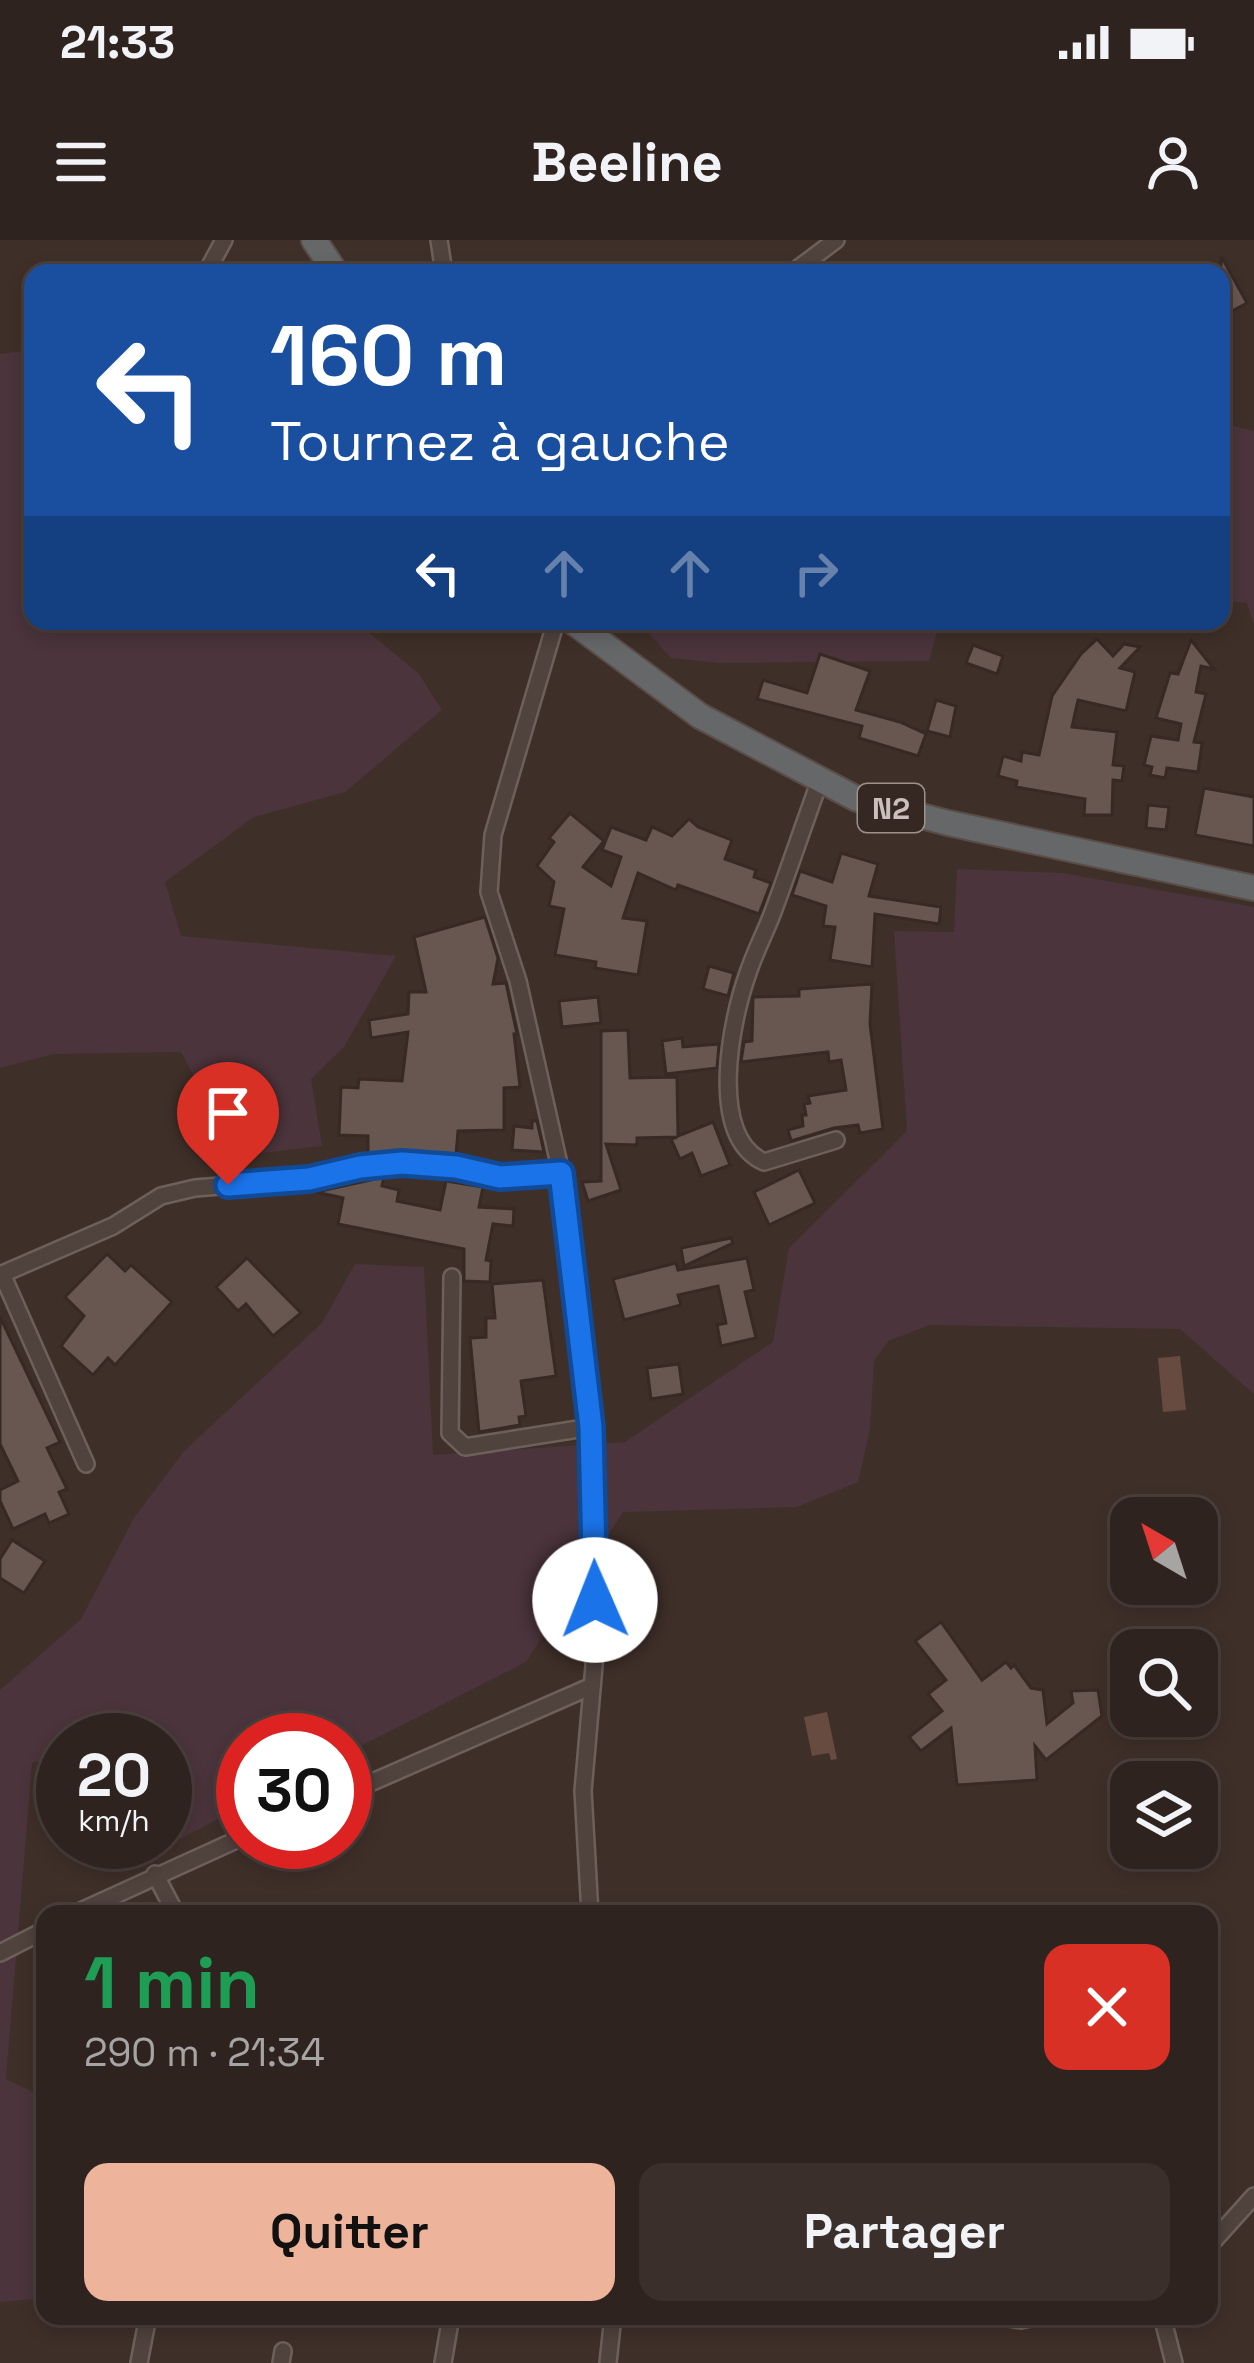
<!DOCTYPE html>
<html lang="fr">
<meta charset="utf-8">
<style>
:root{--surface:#2f231f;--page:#3b2f2c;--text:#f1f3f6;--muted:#a7a4a4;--line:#4a403d;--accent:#eeb49b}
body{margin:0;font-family:"Space Grotesk",sans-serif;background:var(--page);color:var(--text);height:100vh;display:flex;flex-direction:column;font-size:45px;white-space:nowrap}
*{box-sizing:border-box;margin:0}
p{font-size:39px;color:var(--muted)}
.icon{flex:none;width:66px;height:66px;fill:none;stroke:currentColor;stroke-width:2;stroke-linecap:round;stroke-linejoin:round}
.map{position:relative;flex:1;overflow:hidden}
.panel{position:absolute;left:36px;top:1665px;width:1182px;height:420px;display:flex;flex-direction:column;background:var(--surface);border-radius:24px;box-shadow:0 6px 18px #0003,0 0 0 3px var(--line)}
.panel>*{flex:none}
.hud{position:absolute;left:24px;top:24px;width:1206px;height:366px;border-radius:24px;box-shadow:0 6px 18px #0003,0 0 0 3px var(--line);background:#1a4fa0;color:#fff;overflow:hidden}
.needle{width:78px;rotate:321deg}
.tools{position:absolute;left:1110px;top:1257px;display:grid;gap:24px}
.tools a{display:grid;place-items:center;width:108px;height:108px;border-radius:24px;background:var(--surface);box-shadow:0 6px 18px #0003,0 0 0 3px var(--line);font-size:60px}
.speed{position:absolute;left:36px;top:1473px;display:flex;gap:24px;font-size:60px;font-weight:700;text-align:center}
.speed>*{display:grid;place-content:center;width:156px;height:156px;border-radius:50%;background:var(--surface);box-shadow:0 6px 18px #0003,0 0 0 3px var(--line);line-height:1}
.speed small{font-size:30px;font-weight:400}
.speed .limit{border:18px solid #d22;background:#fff;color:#111}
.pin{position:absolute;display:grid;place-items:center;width:102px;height:102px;color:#fff;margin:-123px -51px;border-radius:50% 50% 50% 0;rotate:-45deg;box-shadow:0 0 12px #0007}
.pin .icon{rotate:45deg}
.me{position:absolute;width:132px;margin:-66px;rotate:359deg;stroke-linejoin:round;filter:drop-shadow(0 0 9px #0008)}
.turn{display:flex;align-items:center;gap:42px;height:252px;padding:0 48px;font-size:54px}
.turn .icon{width:156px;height:156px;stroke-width:2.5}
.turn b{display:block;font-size:84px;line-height:102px}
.lanes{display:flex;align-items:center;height:114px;padding:0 48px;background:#0003;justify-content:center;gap:60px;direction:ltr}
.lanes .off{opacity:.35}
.round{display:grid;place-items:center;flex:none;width:126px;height:126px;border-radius:24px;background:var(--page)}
.head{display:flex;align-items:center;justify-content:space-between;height:204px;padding:0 48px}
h1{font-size:72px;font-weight:600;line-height:90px;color:#1e9e55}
.primary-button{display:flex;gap:24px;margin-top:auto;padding:24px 48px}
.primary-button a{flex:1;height:138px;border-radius:24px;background:var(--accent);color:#111;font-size:48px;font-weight:600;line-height:138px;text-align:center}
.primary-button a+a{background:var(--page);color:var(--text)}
.status{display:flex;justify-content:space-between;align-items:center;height:84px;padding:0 60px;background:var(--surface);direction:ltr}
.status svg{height:33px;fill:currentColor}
header{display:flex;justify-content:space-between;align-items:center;height:156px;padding:0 48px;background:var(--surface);font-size:54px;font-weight:600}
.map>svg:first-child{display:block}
.green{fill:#4b343c}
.water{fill:#674b41}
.building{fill:#685750;stroke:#372924;stroke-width:3}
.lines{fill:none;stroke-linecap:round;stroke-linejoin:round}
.minor-casing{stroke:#6d605b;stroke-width:20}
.trunk-casing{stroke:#5a4d48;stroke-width:28}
.minor{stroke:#50423d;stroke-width:15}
.trunk{stroke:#656768;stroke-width:24}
.route-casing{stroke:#114b97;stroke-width:30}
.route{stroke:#1a73e8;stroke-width:21}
.labels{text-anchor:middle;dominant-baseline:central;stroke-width:12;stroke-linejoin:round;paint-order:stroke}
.shield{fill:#352722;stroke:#9d918c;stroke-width:3}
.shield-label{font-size:30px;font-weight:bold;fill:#cabfba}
</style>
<div class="status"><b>21:33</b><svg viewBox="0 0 49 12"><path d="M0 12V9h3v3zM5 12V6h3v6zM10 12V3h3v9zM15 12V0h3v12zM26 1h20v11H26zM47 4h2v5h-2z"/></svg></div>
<header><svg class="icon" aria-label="menu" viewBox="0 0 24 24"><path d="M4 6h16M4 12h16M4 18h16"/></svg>Beeline<svg class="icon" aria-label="person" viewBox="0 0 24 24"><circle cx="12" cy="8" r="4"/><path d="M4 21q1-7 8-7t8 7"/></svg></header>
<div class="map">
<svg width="1254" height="2123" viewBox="0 0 1254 2123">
<rect width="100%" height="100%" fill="#3f2f29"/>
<!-- green -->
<g class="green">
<polygon points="33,110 33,381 355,381 419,434 442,470 345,552 254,577 165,642 181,696 396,716 344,807 311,839 322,906 237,916 181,812 54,814 0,828 0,114"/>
<polygon points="1221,183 1254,191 1254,385 1247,363 1221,361"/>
<polygon points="638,381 940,381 929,421 719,423 671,418"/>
<polygon points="957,629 1062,633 1254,667 1254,1154 1180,1089 930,1085 888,1101 874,1121 870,1189 858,1242 797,1267 623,1272 526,1422 345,1514 345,1500 243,1500 243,1566 180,1599 165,1581 165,1500 63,1500 63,1514 32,1523 6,1839 45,1858 45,2058 0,2062 0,1450 81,1379 134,1278 184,1211 322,1083 355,1024 424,1027 433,1215 625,1202 773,1102 789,1008 907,891 894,691 954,692"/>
</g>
<!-- water -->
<g class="water">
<polygon points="1180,1116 1186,1170 1163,1172 1158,1118"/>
<polygon points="827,1472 837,1519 831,1520 829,1513 812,1516 804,1477"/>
</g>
<!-- building -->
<g class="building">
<polygon points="1221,16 1247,63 1221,77"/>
<polygon points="1097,399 1113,416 1124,404 1140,407 1120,428 1135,432 1126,471 1078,460 1072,487 1117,492 1113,525 1124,526 1122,541 1113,540 1112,575 1084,575 1085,559 1016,547 1017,541 998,536 1003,516 1021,521 1022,512 1039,515 1052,456 1081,414"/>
<polygon points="1191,400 1214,429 1201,426 1196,452 1206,454 1194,502 1202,503 1198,532 1167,528 1165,538 1150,535 1152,527 1144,525 1151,496 1178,500 1181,484 1156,478 1170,433 1178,434"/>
<polygon points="973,405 1003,416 997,434 966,423"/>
<polygon points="820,414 870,431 856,470 900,482 926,494 918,516 859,498 862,486 757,459 763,440 807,453"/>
<polygon points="936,460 956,466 950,497 927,491"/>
<polygon points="1204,548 1254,557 1254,606 1195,595"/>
<polygon points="1148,565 1169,567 1166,590 1146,588"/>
<polygon points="570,573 604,601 583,627 611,646 621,617 602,610 611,587 646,600 652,587 672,596 689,579 698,587 732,600 725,619 756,630 754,637 771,643 759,674 678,645 676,650 638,633 623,678 647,681 638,735 595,728 596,722 555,715 564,669 549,666 554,642 537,626 554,602 549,598"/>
<polygon points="841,613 878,624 869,656 941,667 939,684 875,674 872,727 830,720 835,687 823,686 826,666 792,655 800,631 832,642"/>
<polygon points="485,677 498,718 493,744 506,743 517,794 514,794 520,847 504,848 504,890 458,891 456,915 403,911 368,914 368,896 339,895 341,847 358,848 359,839 402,841 408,792 371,798 369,780 408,774 409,752 426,752 414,697"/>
<polygon points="709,726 734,733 728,756 703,749"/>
<polygon points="872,744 870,784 883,889 860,893 858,885 834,888 791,901 788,890 803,886 802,875 806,875 804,864 810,863 808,856 846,850 841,820 829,822 828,812 741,822 744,802 752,801 753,757 799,756 799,749"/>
<polygon points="598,757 601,783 562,787 559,761"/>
<polygon points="628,790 630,838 677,837 678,896 713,882 730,925 701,936 692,913 680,919 671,899 677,897 637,898 637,905 606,904 621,950 588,961 582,942 601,941 601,791"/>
<polygon points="682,798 683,807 719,804 717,828 666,834 662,801"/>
<polygon points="532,881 537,881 544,912 512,910 514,886 532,888"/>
<polygon points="799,930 815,963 769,985 754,952"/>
<polygon points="384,937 382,946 399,950 397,961 440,970 446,941 483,947 479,967 514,969 513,986 493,984 486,1020 491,1021 490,1042 464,1041 464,1009 338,984 343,958 316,952"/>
<polygon points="731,998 733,1003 684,1026 681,1008"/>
<polygon points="107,1014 125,1031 131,1025 172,1062 115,1125 108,1118 93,1135 61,1106 84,1076 65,1057"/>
<polygon points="247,1018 301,1073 273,1096 246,1064 238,1071 216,1047"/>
<polygon points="747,1018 754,1050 745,1052 756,1098 721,1106 717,1085 726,1083 718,1046 678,1055 681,1065 624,1080 613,1039 676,1023 678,1030"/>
<polygon points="543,1040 556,1136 521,1141 526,1176 519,1177 520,1185 479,1192 470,1098 486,1097 486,1078 495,1078 492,1044"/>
<polygon points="0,1077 60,1202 47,1208 67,1249 59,1252 69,1274 49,1283 45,1274 13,1289 0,1261 0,1250 18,1241 0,1204"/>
<polygon points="679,1124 683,1154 651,1159 647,1128"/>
<polygon points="12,1300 45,1321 24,1353 0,1338 0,1319"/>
<polygon points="941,1382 982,1440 1006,1422 1011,1428 1014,1425 1031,1448 1043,1450 1047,1484 1073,1463 1071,1451 1098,1450 1102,1476 1046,1520 1035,1506 1037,1540 957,1545 951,1488 921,1511 909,1497 942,1471 928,1454 946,1440 915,1401"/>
</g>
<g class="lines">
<defs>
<g id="minor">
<polyline points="439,0 444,33"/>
<polyline points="206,33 224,0"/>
<polyline points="792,33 836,0"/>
<polyline points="556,381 493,595 489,652 518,741 561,933 591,1187 596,1403 583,1551 590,1674"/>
<path d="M 820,540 C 804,584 789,629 773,672 C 765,693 755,712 748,733 C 731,780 707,896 764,922 L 836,900"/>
<polyline points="2,1034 86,1224"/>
<polyline points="0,1035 113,986 161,956 195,948 309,939 360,927 402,923 456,927 500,937 561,933"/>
<polyline points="452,1037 450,1193 465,1207 591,1187"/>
<polyline points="345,1554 592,1446"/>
<polyline points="155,1634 176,1674"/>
<polyline points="74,1674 243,1597"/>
<polyline points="0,1713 45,1690"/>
<polyline points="1209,2006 1254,1956"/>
<polyline points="997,2076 1021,2080 1039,2076"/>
<polyline points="1162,2076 1174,2123"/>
<polyline points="139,2123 148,2076"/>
<polyline points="281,2123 283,2111"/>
<polyline points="443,2123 451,2076"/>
<polyline points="608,2123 613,2076"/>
</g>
<g id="trunk">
<polyline points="314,0 336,33"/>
<polyline points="572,381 700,476 857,559 948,583 1254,648"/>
</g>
</defs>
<!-- minor casing -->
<use href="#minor" class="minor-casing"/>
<!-- trunk casing -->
<use href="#trunk" class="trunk-casing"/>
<!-- minor -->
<use href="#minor" class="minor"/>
<!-- trunk -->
<use href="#trunk" class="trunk"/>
</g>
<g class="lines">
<defs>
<polyline id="route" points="228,945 309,939 360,927 402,923 456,927 500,937 561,933 591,1187 595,1360"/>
</defs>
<!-- route casing -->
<use href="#route" class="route-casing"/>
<!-- route -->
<use href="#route" class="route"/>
</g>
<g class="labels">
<!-- shield labels -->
<rect class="shield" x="858" y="544" width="66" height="48" rx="9"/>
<g class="shield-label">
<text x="891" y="568">N2</text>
</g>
</g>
</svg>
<div class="tools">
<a><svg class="needle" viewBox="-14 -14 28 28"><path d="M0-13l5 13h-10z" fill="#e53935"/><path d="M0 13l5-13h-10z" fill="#a7a4a4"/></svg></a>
<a><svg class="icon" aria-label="search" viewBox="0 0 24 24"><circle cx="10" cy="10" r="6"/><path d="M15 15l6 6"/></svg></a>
<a><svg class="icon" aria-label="layers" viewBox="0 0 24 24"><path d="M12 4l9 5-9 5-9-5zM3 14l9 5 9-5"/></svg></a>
</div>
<div class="speed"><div>20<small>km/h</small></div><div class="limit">30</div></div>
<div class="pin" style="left:228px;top:945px;background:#d93025"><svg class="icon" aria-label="arrive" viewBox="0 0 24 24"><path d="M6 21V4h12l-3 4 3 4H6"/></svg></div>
<svg class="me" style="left:595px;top:1360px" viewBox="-20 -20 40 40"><circle r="19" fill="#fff"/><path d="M0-13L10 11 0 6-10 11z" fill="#1a73e8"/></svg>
<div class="hud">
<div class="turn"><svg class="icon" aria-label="left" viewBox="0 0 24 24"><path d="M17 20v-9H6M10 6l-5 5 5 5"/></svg><div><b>160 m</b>Tournez à gauche</div></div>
<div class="lanes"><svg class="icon" aria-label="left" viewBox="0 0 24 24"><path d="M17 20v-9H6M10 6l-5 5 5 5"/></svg><svg class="icon off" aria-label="ahead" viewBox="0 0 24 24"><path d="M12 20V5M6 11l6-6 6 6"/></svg><svg class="icon off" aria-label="ahead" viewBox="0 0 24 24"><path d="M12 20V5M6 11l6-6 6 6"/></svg><svg class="icon off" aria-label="right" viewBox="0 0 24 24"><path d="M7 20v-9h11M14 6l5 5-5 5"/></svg></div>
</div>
<section class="panel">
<div class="head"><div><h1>1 min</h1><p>290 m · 21:34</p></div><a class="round" style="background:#d93025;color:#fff"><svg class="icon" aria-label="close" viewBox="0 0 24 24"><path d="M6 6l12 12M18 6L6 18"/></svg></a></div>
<div class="primary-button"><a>Quitter</a><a>Partager</a></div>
</section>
</div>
